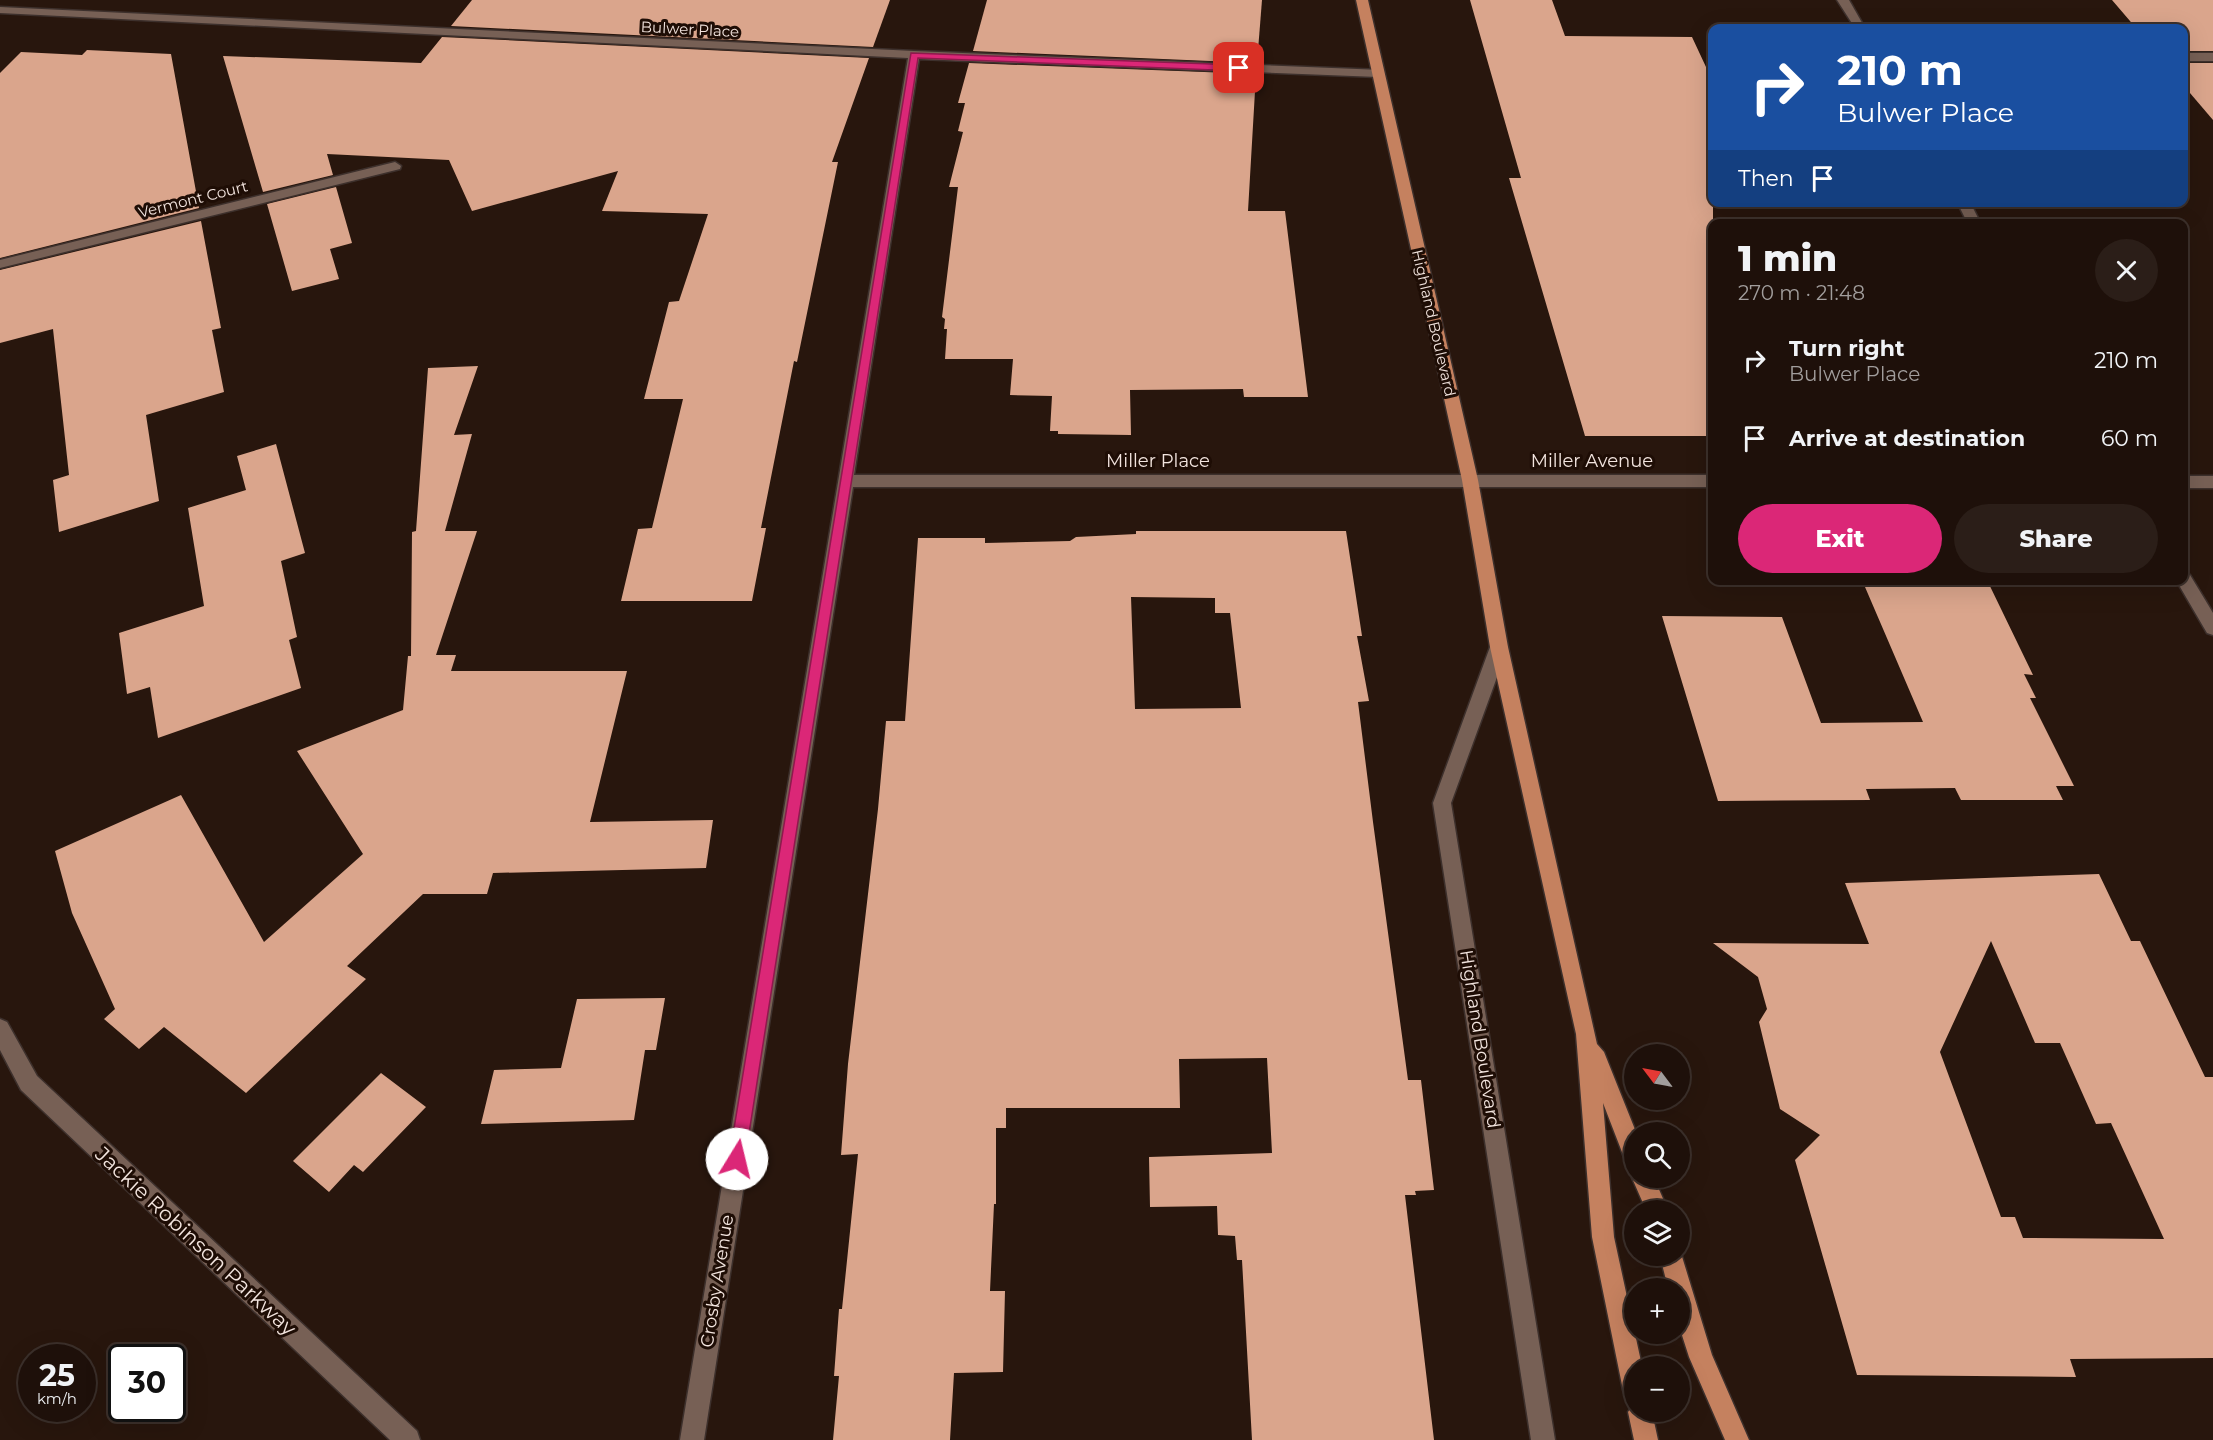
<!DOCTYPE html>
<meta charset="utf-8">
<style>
:root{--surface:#1e100a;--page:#2b1e18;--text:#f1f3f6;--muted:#a19d9c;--line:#3c302b;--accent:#db2777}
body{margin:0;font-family:Montserrat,sans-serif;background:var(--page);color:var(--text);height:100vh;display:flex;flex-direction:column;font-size:22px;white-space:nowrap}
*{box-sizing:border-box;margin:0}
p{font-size:20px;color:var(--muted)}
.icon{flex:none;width:33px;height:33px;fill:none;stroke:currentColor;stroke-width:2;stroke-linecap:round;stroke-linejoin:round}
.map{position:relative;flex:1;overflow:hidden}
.side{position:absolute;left:1708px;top:219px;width:480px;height:366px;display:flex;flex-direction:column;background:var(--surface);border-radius:12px;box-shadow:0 6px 24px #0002,0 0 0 2px var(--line)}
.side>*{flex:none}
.hud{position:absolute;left:1708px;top:24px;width:480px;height:183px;border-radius:12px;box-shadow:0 6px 24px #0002,0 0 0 2px var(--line);background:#1a4fa0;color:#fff;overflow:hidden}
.needle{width:39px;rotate:302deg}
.tools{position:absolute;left:1624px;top:1044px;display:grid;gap:12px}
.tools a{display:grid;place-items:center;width:66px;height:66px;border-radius:50%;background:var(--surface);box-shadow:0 6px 24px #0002,0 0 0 2px var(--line);font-size:30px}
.speed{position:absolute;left:18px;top:1344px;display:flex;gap:12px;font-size:30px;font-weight:700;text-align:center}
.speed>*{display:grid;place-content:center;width:78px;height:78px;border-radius:50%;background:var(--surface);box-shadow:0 6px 24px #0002,0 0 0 2px var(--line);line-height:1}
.speed small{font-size:15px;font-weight:400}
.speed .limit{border:3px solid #111;border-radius:9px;background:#fff;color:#111}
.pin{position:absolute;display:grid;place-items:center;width:51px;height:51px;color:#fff;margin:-26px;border-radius:12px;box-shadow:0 3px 9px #0006}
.me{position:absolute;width:66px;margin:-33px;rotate:9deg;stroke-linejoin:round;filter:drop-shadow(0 0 4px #0008)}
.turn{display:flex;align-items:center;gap:21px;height:126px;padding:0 30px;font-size:27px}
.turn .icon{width:78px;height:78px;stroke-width:2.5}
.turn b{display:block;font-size:42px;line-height:51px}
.then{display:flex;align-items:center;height:57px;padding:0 30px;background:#0003;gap:12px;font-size:22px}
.round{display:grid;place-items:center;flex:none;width:63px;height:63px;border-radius:32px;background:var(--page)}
.overview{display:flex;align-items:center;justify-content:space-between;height:102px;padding:0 30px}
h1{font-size:36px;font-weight:800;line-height:45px}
.cta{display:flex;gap:12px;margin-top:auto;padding:12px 30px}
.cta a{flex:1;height:69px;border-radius:36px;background:var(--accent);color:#fff;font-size:24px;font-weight:800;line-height:69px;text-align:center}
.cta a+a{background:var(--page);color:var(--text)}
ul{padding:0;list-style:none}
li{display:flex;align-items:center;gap:18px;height:78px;padding:0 30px}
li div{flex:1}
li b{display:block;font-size:22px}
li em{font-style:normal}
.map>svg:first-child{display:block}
.building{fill:#daa58c;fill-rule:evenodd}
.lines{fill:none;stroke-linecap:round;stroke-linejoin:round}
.minor-casing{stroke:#3d302c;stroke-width:3}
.major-casing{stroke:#3d302c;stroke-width:3}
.minor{fill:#776055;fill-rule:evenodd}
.major{fill:#c5815f;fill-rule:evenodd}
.route{fill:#db2777;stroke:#8e194d;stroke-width:1.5}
.labels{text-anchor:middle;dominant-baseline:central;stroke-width:6;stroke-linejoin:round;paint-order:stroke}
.far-street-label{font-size:15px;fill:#f2e4de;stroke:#1e0d05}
.street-label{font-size:18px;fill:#f2e4de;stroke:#1e0d05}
.near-street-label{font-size:21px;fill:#f2e4de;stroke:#1e0d05}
</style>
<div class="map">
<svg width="2213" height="1440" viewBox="0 0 2213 1440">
<rect width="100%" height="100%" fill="#28160d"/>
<!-- building -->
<g class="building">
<polygon points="472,0 890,0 873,47 451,26"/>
<polygon points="987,0 1262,0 1257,63 973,51"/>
<polygon points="1470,0 1552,0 1565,36 1692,37 1713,82 1713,436 1585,436 1509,178 1521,178"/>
<polygon points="2112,0 2213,0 2213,51 2184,51 2184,28 2136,28"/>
<polygon points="442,37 869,58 832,162 838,162 797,362 794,361 761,528 766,528 752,601 621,601 638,529 652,528 683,399 644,399 669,302 679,301 708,214 602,211 618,171 472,211 449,160 327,154 333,175 263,192 223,56 421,63"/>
<polygon points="87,50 171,54 199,208 0,258 0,73 21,52 82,55"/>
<polygon points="969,63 1256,74 1248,211 1285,211 1308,397 1244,397 1243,389 1130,390 1131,435 1058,434 1058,431 1050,431 1052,396 1010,395 1013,359 945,359 947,329 944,329 945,319 942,317 958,187 949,187 963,132 958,131 965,103 958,103"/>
<polygon points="2184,63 2213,63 2213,120 2184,86"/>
<polygon points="336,187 352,243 330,249 339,279 292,291 267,204"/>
<polygon points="201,221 221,328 212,330 224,392 146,415 159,501 59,532 53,480 69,475 53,329 0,343 0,270"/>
<polygon points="478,366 454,435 472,434 445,531 477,531 436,655 456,655 451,671 627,671 590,822 713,820 706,868 493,873 487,894 423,894 347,966 366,979 246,1093 164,1027 139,1049 104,1019 115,1009 72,913 55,851 181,795 264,942 363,854 297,751 403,710 408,656 411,656 412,532 416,531 428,368"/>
<polygon points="276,444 305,553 281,561 297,637 289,640 301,688 158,738 150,687 127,694 119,633 204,606 188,508 246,490 237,456"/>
<path d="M 1136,531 L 1346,531 L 1362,636 L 1357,636 L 1369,701 L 1358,702 L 1373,822 L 1408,1080 L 1421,1080 L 1434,1190 L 1415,1191 L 1416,1195 L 1405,1195 L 1434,1440 L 1252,1440 L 1242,1260 L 1237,1260 L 1235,1236 L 1218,1235 L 1217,1206 L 1150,1207 L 1149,1157 L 1272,1153 L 1267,1058 L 1179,1059 L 1180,1108 L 1006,1108 L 1006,1128 L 996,1128 L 996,1204 L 994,1204 L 990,1291 L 1005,1291 L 1003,1372 L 954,1373 L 950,1440 L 833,1440 L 839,1376 L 834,1376 L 839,1309 L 842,1309 L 858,1154 L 841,1155 L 848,1064 L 878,809 L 886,721 L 905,721 L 918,538 L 985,538 L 985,543 L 1070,541 L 1076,537 L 1136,534 ZM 1131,597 L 1215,598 L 1215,613 L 1230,613 L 1241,708 L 1135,709 Z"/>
<polygon points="1862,580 1987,580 2033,675 2024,674 2036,698 2030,698 2074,786 2056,786 2063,800 1961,800 1955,788 1866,789 1870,800 1718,801 1662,616 1782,617 1821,723 1923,722"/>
<path d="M 2099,874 L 2131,941 L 2140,941 L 2205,1077 L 2213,1077 L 2213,1358 L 2070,1359 L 2076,1377 L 1857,1375 L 1795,1160 L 1820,1135 L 1780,1109 L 1759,1022 L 1767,1009 L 1758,977 L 1713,943 L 1869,944 L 1845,883 ZM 1991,941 L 2035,1043 L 2060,1043 L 2096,1124 L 2111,1123 L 2164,1239 L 2023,1238 L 2015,1217 L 2001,1217 L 1940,1052 Z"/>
<polygon points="665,998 656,1050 645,1050 634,1120 481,1124 494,1070 561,1068 577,999"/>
<polygon points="381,1073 426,1107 363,1172 354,1165 329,1192 293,1161"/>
</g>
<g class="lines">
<defs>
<g id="minor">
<polygon points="1837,0 1849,0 1865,28 1855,28"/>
<polygon points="0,7 914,51 1382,70 1384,73 1378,77 919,59 854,475 1713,475 1713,487 853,487 704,1440 680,1440 908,58 0,13"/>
<rect x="2184" y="53" width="29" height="8"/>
<polygon points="395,162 401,166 400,169 0,268 0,260"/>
<polygon points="1957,202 1970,202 1981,224 1968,224"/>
<rect x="2184" y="476" width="29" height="12"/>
<polygon points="2184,573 2190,575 2213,613 2213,635 2207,633 2176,580 2184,580"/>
<polygon points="1499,640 1505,642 1508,647 1451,803 1555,1440 1531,1440 1433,803 1490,647 1493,642"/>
<polygon points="0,1019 7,1022 37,1076 417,1431 420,1440 390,1440 21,1090 0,1050"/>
</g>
<g id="major">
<polygon points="1356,0 1368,0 1478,480 1508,647 1597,1044 1604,1052 1636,1132 1635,1168 1627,1165 1603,1103 1614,1237 1642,1366 1635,1366 1635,1412 1652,1412 1658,1440 1634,1440 1628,1412 1635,1402 1626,1399 1623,1390 1592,1237 1576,1034 1490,647 1462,480"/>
<polygon points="1635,1170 1635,1178 1654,1178 1668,1210 1646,1210 1632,1178"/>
<polygon points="1680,1250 1712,1355 1749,1440 1725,1440 1689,1357 1680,1329 1680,1288 1668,1288 1660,1256 1680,1256"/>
</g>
</defs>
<!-- minor casing -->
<use href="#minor" class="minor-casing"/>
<!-- major casing -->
<use href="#major" class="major-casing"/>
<!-- minor -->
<use href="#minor" class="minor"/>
<!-- major -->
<use href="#major" class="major"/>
</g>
<!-- route -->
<polygon class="route" points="911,53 1239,65 1244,68 1239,71 918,58 745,1159 743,1165 737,1167 731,1165 729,1159"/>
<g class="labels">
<!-- far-street labels -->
<g class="far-street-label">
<text transform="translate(690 29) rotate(3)">Bulwer Place</text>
<text transform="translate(193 199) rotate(-14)">Vermont Court</text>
<text transform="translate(1434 323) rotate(77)">Highland Boulevard</text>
</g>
<!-- street labels -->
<g class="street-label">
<text x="1158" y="461">Miller Place</text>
<text x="1592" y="461">Miller Avenue</text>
<text transform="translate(1480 1039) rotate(81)">Highland Boulevard</text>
<text transform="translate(717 1281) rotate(-81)">Crosby Avenue</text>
</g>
<!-- near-street labels -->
<g class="near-street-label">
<text transform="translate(196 1241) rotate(43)">Jackie Robinson Parkway</text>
</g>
</g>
</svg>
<div class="tools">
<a><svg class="needle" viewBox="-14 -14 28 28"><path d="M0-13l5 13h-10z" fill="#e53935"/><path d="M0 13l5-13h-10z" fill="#a19d9c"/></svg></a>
<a><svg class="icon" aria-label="search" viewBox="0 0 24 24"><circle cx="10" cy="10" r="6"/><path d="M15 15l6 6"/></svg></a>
<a><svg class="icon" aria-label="layers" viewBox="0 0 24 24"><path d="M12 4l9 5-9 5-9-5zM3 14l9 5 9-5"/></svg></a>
<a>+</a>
<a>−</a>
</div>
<div class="speed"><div>25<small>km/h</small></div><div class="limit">30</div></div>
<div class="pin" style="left:1239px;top:68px;background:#d93025"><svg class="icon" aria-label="arrive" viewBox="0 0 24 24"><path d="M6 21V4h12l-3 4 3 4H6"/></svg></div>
<svg class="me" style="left:737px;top:1159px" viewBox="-20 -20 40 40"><circle r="19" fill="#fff"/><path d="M0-13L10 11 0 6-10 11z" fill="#db2777"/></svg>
<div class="hud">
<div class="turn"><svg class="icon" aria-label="right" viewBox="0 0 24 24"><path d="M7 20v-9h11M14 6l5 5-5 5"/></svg><div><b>210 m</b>Bulwer Place</div></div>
<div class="then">Then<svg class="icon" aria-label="arrive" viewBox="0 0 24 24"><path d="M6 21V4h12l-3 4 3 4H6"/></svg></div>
</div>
<section class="side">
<div class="overview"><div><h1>1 min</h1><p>270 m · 21:48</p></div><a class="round"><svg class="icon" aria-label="close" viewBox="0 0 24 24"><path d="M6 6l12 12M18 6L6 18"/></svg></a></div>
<ul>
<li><svg class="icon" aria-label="right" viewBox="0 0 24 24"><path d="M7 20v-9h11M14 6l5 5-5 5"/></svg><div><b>Turn right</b><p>Bulwer Place</p></div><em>210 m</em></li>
<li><svg class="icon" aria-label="arrive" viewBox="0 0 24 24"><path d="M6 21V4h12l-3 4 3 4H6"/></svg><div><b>Arrive at destination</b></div><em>60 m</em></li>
</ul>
<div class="cta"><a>Exit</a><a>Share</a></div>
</section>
</div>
